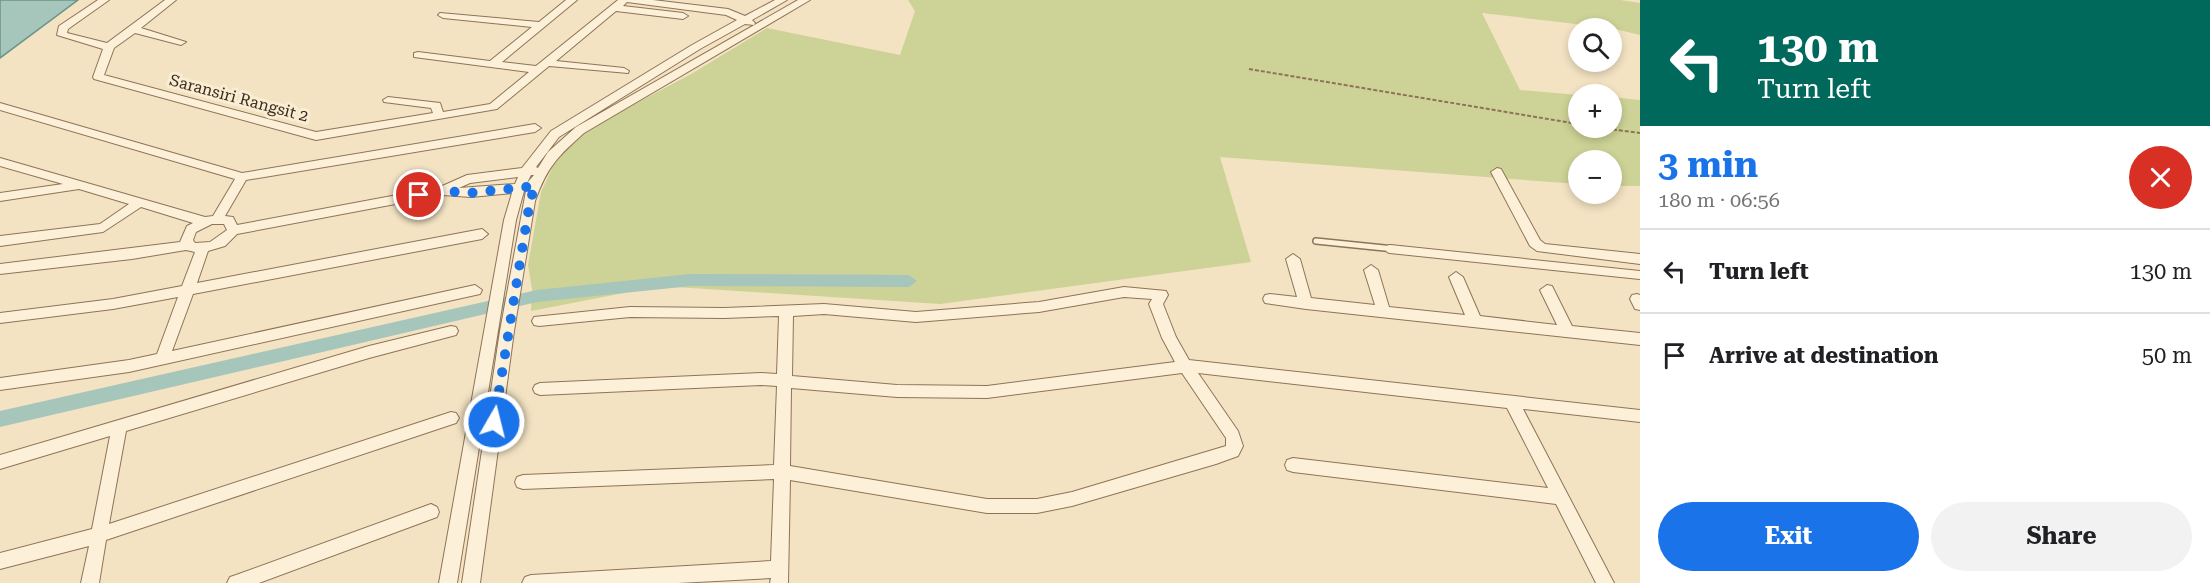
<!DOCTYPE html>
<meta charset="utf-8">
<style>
:root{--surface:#fff;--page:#f2f2f2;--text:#202124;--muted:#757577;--line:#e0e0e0;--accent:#1a73e8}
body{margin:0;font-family:"Roboto Serif",serif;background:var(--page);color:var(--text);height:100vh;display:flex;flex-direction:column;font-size:22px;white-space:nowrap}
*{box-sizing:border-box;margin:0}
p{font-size:20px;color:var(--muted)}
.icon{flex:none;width:33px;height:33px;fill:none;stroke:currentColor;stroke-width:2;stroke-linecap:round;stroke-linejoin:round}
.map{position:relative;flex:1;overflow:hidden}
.panel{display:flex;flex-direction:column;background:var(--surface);width:570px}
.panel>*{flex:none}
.top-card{background:#00695c;color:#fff;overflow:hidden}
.buttons{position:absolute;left:1568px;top:18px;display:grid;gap:12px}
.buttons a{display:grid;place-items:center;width:54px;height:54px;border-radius:50%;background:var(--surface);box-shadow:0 3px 9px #0003;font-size:30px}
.pin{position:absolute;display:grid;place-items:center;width:51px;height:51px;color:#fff;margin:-26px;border:3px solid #fff;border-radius:50%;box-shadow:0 2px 6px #0007}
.me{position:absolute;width:66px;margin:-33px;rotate:8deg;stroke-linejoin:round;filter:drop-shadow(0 0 4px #0008)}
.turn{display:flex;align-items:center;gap:21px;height:126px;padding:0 18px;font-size:27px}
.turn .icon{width:78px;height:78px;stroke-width:2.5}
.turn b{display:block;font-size:42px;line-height:51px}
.round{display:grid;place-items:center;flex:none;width:63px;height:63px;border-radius:32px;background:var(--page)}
.head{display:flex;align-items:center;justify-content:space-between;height:102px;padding:0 18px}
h1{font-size:36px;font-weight:700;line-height:45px;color:var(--accent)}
.action{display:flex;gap:12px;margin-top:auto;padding:12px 18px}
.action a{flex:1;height:69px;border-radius:36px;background:var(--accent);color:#fff;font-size:24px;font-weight:700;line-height:69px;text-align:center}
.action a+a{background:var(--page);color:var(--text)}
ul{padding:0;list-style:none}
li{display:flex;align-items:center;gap:18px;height:84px;padding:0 18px;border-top:2px solid var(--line)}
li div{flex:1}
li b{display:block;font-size:22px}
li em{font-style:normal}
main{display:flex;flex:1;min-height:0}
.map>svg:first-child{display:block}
.green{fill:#cdd296}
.water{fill:#a6c5bb;stroke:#6b9589;stroke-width:1.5}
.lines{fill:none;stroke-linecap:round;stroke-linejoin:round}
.canal{fill:#a6c5bb;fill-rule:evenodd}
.lane-far1-casing{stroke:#8f7358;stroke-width:8}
.lane-casing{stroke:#8f7358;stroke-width:10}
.street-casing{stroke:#8f7358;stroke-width:2}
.path{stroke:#8f7358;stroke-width:2;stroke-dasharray:4 2;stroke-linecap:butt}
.lane-far1{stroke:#fcf0d8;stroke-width:5}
.lane{stroke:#fcf0d8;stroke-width:8}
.street{fill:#fcf0d8;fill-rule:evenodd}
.route{stroke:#1a73e8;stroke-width:10;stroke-dasharray:0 18}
.labels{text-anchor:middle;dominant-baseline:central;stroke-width:6;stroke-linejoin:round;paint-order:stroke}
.street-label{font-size:16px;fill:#3e2c1d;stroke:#f9edd4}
</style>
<main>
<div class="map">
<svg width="1640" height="583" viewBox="0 0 1640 583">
<rect width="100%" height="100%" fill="#f3e3c3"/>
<!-- green -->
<polygon class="green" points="908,0 1620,0 1640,3 1640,35 1611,28 1482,13 1520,90 1578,95 1578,128 1611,128 1611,97 1640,100 1640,186 1611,186 1611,160 1578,160 1578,184 1220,157 1251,262 940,304 660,286 531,311 532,289 528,265 541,192 557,158 584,131 693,73 767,28 900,55 915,11"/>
<!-- water -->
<polygon class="water" points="0,0 78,0 0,58"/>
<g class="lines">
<!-- canal -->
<polygon class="canal" points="691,274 909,275 917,281 909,287 691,286 537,302 0,427 0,411 537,290"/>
<defs>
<polyline id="lane-far1" points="1316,241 1404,250"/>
<polyline id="lane" points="1390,249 1640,275"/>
<g id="street">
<path d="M 98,0 L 109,0 L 68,29 L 67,33 L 107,43 L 165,0 L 176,0 L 141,28 L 186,42 L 181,45 L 135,33 L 114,48 L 104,75 L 316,132 L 433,113 L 431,108 L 384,102 L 383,100 L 388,97 L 440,103 L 443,112 L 490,104 L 529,72 L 414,57 L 414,53 L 418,52 L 490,61 L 532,27 L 443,18 L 438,15 L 440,13 L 539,22 L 566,0 L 577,0 L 502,62 L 536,66 L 618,0 L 653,0 L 728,9 L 745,16 L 775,0 L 787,0 L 752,20 L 755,23 L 754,25 L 745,24 L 700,49 L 559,137 L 536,167 L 538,168 L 548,152 L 576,127 L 798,0 L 810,0 L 584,133 C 558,156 547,167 535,201 L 514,331 L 480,583 L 462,583 L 500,331 L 526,191 L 524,191 L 516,220 L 457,583 L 439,583 L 504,220 L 512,193 L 471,197 L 443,195 L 237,234 L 225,246 L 208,251 L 197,283 L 482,229 L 488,234 L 482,239 L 193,294 L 172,351 L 475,285 L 482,290 L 480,294 L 129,372 L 0,390 L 0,378 L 129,360 L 157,354 L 178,297 L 113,309 L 0,323 L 0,313 L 113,299 L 182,286 L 195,252 L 186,250 L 132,259 L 0,274 L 0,264 L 180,242 L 187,226 L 193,223 L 141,207 L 103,232 L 0,246 L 0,236 L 100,224 L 129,204 L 79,189 L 0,201 L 0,193 L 63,184 L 0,166 L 0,158 L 205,217 L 213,216 L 235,179 L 0,110 L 0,103 L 242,173 L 535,124 L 541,128 L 535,132 L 246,180 L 225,216 L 233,217 L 237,225 L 440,187 L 467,175 L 522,168 L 551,131 L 692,45 L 737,20 L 726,15 L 627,2 L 623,6 L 683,13 L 688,16 L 683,19 L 616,11 L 556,61 L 624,68 L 629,71 L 628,73 L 549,66 L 497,109 L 316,140 L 94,79 L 93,77 L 103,49 L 57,35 L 59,26 ZM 531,175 L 534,175 L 527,183 ZM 518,177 L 515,184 L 459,188 L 470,183 ZM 212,224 L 224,224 L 227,230 L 210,242 L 195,243 L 193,240 L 196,232 Z"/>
<polygon points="1497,168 1501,169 1540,240 1545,244 1640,254 1640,264 1537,251 1530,246 1491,172"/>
<polygon points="1293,254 1300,259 1311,298 1375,305 1364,270 1371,265 1378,270 1389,307 1465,315 1449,277 1456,272 1463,277 1480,316 1557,325 1540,290 1547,285 1552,286 1572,326 1640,333 1640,345 1306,309 1265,303 1263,299 1265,295 1270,294 1297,297 1286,259"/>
<path d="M 1124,287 L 1166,291 L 1168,295 L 1163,304 L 1176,337 L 1189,360 L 1640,410 L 1640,422 L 1523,409 L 1614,583 L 1596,583 L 1556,504 L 1293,472 L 1287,470 L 1285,465 L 1287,460 L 1293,458 L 1548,488 L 1507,408 L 1198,373 L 1238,431 L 1243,446 L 1238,456 L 1216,464 L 1072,506 L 1037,513 L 987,513 L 790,480 L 788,583 L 770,583 L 771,578 L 678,583 L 522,583 L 525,577 L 531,575 L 771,561 L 774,479 L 523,489 L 517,487 L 515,482 L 517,477 L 523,475 L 774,465 L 777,386 L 761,385 L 540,395 L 535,393 L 533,389 L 535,385 L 540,383 L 761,373 L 777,374 L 779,316 L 724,318 L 630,317 L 539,326 L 534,325 L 532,321 L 534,317 L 630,307 L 724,308 L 824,304 L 916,312 L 1039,302 ZM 1124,297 L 1152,299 L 1149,304 L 1162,338 L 1175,362 L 987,386 L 897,385 L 792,376 L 793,316 L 824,314 L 916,322 L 1039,312 ZM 1182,373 L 1226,438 L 1226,446 L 1072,492 L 1037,499 L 987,499 L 790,466 L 791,388 L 897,397 L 987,398 Z"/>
<polygon points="1637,294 1640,295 1640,310 1635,309 1630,299 1632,295"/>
<polygon points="451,326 456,327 458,331 456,335 369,358 126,431 109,524 451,412 456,413 459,418 456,423 106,540 99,583 81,583 89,546 0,569 0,553 92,529 110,436 0,469 0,455 369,346"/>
<polygon points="431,504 437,507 439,512 437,517 259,583 227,583 230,577 236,575"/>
</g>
</defs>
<!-- lane-far1 casing -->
<use href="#lane-far1" class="lane-far1-casing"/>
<!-- lane casing -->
<use href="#lane" class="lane-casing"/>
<!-- street casing -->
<use href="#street" class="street-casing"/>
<!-- path -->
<g class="path">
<polyline points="1249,69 1578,124"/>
<polyline points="1601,128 1640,133"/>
</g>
<!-- lane-far1 -->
<use href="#lane-far1" class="lane-far1"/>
<!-- lane -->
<use href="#lane" class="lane"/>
<!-- street -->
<use href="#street" class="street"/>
</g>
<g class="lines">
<!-- route -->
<polyline class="route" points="419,195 442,191 471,193 535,186 530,201 494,422"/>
</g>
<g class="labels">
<!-- street labels -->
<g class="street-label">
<text transform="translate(239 98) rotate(15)">Saransiri Rangsit 2</text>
</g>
</g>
</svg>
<div class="buttons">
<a><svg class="icon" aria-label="search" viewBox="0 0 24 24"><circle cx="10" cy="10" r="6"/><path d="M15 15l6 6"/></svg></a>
<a>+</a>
<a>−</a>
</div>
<div class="pin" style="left:419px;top:195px;background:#d93025"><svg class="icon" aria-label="arrive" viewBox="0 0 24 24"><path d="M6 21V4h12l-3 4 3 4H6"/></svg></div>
<svg class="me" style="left:494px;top:422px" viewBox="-20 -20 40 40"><circle r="17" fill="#1a73e8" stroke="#fff" stroke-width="3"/><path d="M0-11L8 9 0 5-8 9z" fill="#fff"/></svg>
</div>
<section class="panel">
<div class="top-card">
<div class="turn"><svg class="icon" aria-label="left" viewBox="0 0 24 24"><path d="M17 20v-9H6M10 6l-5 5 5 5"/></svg><div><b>130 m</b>Turn left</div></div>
</div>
<div class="head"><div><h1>3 min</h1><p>180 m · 06:56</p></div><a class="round" style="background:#d93025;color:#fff"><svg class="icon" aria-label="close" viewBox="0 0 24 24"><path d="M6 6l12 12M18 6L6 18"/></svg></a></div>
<ul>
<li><svg class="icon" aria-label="left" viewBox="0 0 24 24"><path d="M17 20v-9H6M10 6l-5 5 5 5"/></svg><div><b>Turn left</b></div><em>130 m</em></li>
<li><svg class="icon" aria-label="arrive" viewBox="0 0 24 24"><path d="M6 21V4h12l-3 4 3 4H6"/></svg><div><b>Arrive at destination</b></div><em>50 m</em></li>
</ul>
<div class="action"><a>Exit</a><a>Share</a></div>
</section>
</main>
